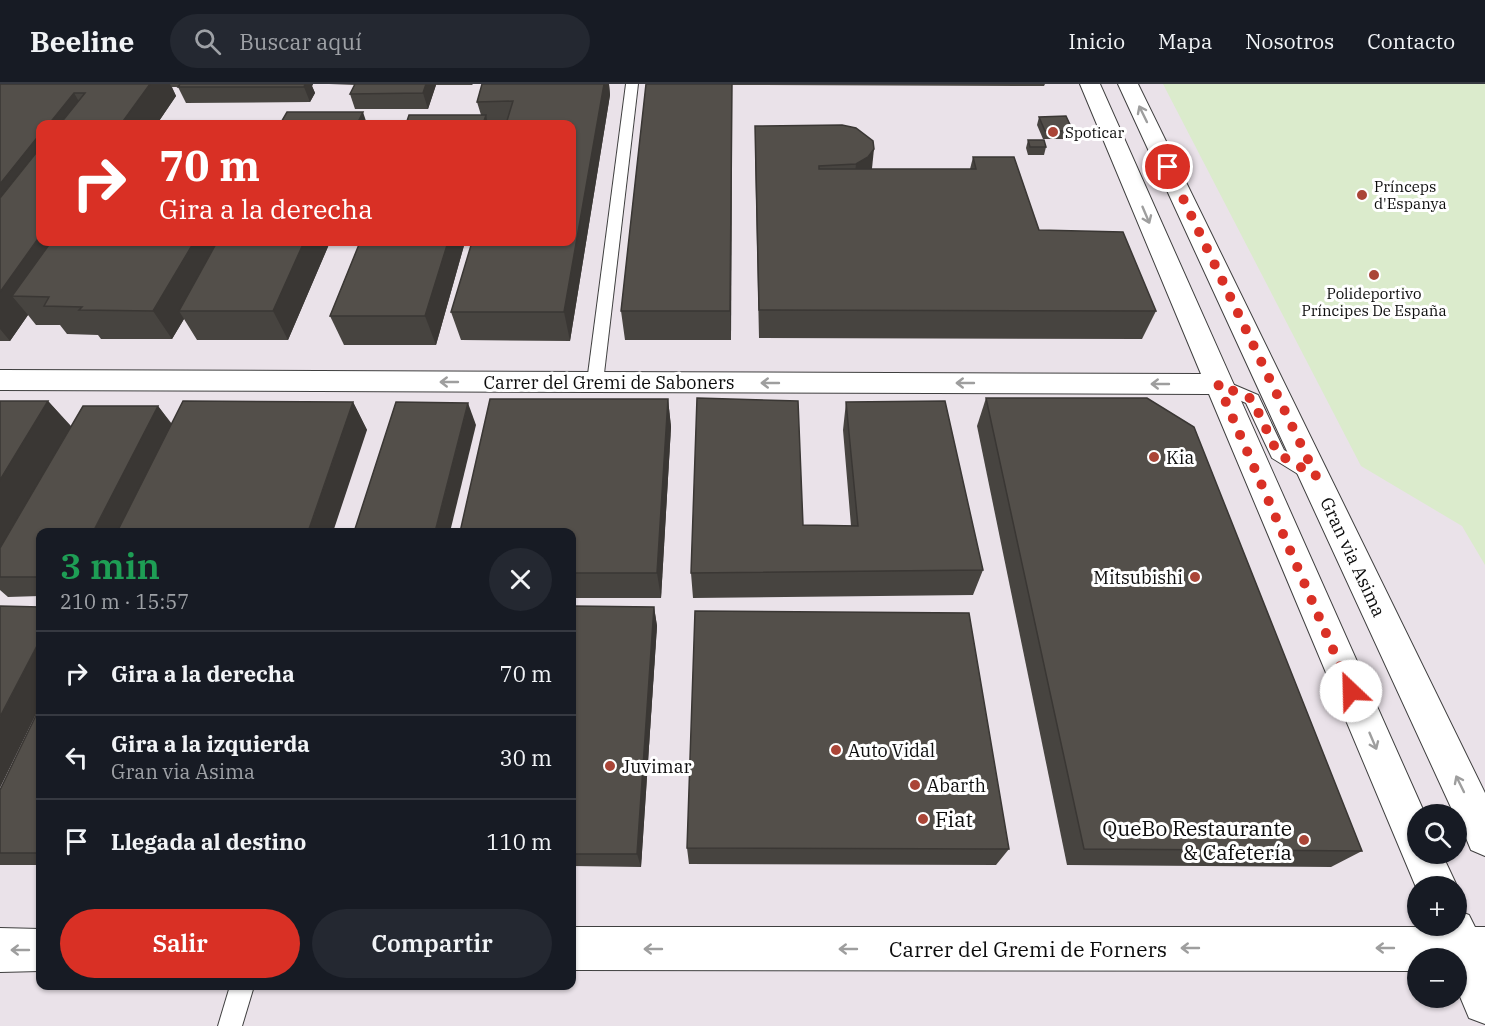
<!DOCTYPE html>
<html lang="es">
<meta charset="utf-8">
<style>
:root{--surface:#171b24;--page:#242831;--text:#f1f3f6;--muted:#9ea1a6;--line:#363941;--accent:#d93025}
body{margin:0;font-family:"IBM Plex Serif",serif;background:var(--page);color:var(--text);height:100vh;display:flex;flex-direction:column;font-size:22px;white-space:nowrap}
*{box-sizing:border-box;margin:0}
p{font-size:20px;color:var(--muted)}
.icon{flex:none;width:33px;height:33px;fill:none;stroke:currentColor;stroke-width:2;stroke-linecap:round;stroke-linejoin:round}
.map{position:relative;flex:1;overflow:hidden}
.details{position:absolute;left:36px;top:444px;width:540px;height:462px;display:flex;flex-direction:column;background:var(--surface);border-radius:12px;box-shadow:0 2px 4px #0004}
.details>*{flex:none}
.top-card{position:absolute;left:36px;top:36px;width:540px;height:126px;border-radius:12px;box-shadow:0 2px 4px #0004;background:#d93025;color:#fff;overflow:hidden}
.buttons{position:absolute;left:1407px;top:720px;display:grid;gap:12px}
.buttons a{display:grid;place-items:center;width:60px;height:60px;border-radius:50%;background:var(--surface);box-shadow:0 2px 4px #0004;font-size:30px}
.pin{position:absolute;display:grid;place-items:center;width:51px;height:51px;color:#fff;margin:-26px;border:3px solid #fff;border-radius:50%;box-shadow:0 2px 6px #0007}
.me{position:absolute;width:66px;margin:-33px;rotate:336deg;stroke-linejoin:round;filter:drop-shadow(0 0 4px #0008)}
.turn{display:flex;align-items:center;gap:21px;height:126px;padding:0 24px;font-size:27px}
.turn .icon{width:78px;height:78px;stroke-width:2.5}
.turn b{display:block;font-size:42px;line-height:51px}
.round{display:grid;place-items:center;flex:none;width:63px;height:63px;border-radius:32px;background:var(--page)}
.head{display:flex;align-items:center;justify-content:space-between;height:102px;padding:0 24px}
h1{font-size:36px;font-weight:600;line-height:45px;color:#1e9e55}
.primary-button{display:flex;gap:12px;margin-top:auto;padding:12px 24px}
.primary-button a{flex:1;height:69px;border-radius:36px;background:var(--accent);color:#fff;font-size:24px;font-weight:600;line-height:69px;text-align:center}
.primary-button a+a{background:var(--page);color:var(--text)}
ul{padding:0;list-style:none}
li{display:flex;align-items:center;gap:18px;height:84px;padding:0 24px;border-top:2px solid var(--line)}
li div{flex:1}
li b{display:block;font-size:22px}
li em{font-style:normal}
header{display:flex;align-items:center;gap:36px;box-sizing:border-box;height:84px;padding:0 30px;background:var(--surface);border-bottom:2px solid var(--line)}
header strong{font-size:28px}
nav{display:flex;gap:33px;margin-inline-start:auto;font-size:21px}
.search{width:420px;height:54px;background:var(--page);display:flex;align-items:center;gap:15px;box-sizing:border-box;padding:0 21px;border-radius:33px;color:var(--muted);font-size:22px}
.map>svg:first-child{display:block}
.industrial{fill:#eae2e9;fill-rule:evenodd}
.pitch{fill:#dbebcc}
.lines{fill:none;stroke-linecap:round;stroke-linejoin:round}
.service-casing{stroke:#3f3f3f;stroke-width:2}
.minor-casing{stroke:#3f3f3f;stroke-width:2}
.service{fill:#fff;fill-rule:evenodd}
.minor{fill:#fff;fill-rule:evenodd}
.wall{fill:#474440}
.shaded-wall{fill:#3a3734}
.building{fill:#534f4a;stroke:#3a3734;stroke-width:1.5}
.oneway{stroke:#9e9e9e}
.route{stroke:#d93025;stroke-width:10;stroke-dasharray:0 18}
.poi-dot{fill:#aa4537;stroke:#fff;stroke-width:2}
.labels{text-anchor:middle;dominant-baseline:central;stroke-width:6;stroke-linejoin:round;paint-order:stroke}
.far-poi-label{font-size:15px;fill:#0c0c0c;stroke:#fff;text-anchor:start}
.street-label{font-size:18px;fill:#0c0c0c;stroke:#fff}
.poi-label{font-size:18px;fill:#0c0c0c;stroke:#fff;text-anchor:start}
.near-poi-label{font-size:21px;fill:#0c0c0c;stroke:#fff;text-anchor:start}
.near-street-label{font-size:21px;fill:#0c0c0c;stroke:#fff}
</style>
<header>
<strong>Beeline</strong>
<div class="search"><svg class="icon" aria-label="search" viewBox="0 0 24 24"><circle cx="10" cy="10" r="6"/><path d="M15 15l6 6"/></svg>Buscar aquí</div>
<nav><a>Inicio</a><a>Mapa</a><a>Nosotros</a><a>Contacto</a></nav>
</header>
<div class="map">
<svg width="1485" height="942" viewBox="0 0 1485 942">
<rect width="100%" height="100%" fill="#fdfcee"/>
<!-- industrial -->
<path class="industrial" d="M 0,0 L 1485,0 L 1485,942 L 0,942 ZM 40,40 L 572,40 L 572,158 L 40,158 ZM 40,448 L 572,448 L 572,902 L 40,902 ZM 1418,730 L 1456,730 L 1456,770 L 1418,770 ZM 1418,802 L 1456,802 L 1456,842 L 1418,842 ZM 1418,874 L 1456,874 L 1456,914 L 1418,914 Z"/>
<!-- pitch -->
<polygon class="pitch" points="1163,0 1485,0 1485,481 1462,442 1361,382"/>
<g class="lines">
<defs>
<g id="service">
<polygon points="626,0 638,0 603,298 601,302 589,302 587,298"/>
<polygon points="1218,294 1258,311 1284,366 1318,385 1320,390 1318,395 1312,396 1306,395 1272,374 1246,319 1212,304 1210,300 1212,296"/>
<polygon points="230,902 254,902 242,942 218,942"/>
</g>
<g id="minor">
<polygon points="1080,0 1100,0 1425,730 1418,730 1418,770 1442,770 1457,802 1456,803 1418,802 1418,808 1209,310 0,306 0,286 1201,290"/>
<polygon points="1118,0 1138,0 1485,709 1485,772 1471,766 1456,730 1454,730"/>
<polygon points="1456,826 1469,831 1475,843 1485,843 1485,940 1469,934 1456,903 1456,874 1418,874 1418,887 572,886 572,843 1434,843 1435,842 1456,842"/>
<polygon points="0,844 40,845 40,887 0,888"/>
</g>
</defs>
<!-- service casing -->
<use href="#service" class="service-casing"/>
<!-- minor casing -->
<use href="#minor" class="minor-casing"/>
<!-- service -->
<use href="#service" class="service"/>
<!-- minor -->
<use href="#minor" class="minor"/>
</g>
<!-- wall -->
<g class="wall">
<polygon points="0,0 313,0 312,2 315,9 310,18 186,19 178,3 172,3 176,12 157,40 40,40 330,158 288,256 197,256 184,235 172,255 101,255 98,251 67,250 60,241 36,241 28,231 10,257 0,257"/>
<polygon points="329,0 473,0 472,1 436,1 428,25 355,25 350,10 355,1"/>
<polygon points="482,0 609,0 610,11 570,257 461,256 451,228 572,40 406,40 481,31 477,18"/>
<polygon points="646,0 1045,0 1044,2 732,1 731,256 625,256 621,227"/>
<polygon points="1039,33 1073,47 1070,55 1043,55 1037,41"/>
<polygon points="755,42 872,85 970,85 973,73 1039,146 1156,227 1142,255 759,254 755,70"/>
<polygon points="1028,56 1046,63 1044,71 1028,71 1026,64"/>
<polygon points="360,158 465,158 436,261 344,261 330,232"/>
<polygon points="986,314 1362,767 1331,783 1067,781 977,342"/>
<polygon points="668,315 671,343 661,514 572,514 572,448"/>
<polygon points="0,317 48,317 71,342 158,322 172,340 353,318 367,346 40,448 40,512 8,513 0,506"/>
<polygon points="846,318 983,486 973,511 693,514 691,489 803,441 851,442 843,346"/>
<polygon points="572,522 654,523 657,542 641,783 572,782"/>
<polygon points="40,623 40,781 0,781 0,706"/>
<polygon points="687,764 1009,765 996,781 689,780"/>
</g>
<!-- shaded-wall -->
<g class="shaded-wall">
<polygon points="150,0 170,0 176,12 157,40 121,40"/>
<polygon points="305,0 313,0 312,2 315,9 310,18 304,3"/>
<polygon points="426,0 436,0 436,1 428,25 423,9"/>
<polygon points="604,0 609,0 610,11 570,257 564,228"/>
<polygon points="74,9 91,38 89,40 49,40"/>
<polygon points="732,13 731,256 730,227"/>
<polygon points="363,28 367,40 357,40"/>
<polygon points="486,31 488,40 483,40"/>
<polygon points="40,50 40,104 0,145 0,100"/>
<polygon points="874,65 871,94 853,109 856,80"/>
<polygon points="40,152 40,158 78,158 12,212 28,231 10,257 0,245 0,208"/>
<polygon points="194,158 227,158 179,227 184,235 172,255 153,227"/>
<polygon points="304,158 330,158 288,256 273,227"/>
<polygon points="448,158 465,158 436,261 425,232"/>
<polygon points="668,315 671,343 661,514 657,489"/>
<polygon points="48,317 73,345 0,472 0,396"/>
<polygon points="353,318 367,346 333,448 308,448"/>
<polygon points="468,319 476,341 450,448 435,448"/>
<polygon points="158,322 174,344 123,448 93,448"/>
<polygon points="654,523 657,542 641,783 637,770"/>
<polygon points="40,556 40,622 0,704 0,633"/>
</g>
<!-- building -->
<g class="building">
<polygon points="0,0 150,0 121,40 60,40 85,9 74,9 49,40 40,40 40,50 0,100"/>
<polygon points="180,0 305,0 304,3 178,3"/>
<polygon points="355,0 426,0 423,9 350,10"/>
<polygon points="482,0 604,0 564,228 451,228 472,158 572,158 572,40 506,40 513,17 477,18"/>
<polygon points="646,0 732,0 730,227 621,227"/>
<polygon points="287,28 363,28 357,40 280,40"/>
<polygon points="409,31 486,31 483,40 406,40"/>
<polygon points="1066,32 1073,47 1045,47 1039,33"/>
<polygon points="842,41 856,44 873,57 874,65 868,73 856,80 819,82 819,85 976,85 973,73 1014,73 1039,146 1123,148 1156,227 759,226 755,42"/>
<polygon points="1028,56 1044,56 1046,63 1030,63"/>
<polygon points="40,64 40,152 0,208 0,114"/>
<polygon points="51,158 194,158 153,227 79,226 82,223 44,222 49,213 12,212"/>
<polygon points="217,158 304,158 273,227 179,227"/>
<polygon points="360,158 448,158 425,232 330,232"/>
<polygon points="697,314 798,317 803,441 858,442 846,318 945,317 983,486 691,489"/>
<polygon points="986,314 1147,314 1194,343 1362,767 1084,765"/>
<polygon points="490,315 668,315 657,489 572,489 572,448 460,448"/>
<polygon points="0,317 48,317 0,396"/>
<polygon points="183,317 353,318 308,448 117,448"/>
<polygon points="396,318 468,319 435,448 354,448"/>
<polygon points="83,322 158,322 93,448 40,448 40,493 0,493 0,464"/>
<polygon points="0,522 40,523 40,556 0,633"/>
<polygon points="572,522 654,523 637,770 572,770"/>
<polygon points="695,527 969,529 1009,765 687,764"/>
<polygon points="40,623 40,769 0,769 0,706"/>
</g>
<!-- one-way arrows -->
<defs><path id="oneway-shaft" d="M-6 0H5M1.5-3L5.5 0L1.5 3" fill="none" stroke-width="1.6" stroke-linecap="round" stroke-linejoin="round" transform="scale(1.5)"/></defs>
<g class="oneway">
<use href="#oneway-shaft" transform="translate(1143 30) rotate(-116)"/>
<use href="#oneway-shaft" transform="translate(1146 131) rotate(67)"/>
<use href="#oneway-shaft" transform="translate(449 298) rotate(-180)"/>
<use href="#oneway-shaft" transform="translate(770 299) rotate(-180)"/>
<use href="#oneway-shaft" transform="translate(965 299) rotate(-180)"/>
<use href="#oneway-shaft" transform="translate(1160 300) rotate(-180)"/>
<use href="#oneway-shaft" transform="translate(1373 657) rotate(67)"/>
<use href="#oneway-shaft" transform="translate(1460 700) rotate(-116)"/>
<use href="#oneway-shaft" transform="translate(1190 864) rotate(180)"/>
<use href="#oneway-shaft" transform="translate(1385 864) rotate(180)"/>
<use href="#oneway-shaft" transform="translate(653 865) rotate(180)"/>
<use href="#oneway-shaft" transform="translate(848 865) rotate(180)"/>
<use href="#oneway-shaft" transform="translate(20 866) rotate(180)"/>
</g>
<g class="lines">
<!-- route -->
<polyline class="route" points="1168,83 1316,392 1278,370 1252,315 1218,300 1351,607"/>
</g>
<!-- markers -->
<g class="poi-dot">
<circle cx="1053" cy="48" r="6"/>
<circle cx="1362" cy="111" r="6"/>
<circle cx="1374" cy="191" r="6"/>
<circle cx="1154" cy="373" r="6"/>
<circle cx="1195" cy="493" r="6"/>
<circle cx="836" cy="666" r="6"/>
<circle cx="610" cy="682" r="6"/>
<circle cx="915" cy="701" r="6"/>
<circle cx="923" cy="735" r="6"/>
<circle cx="1304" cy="756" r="6"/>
</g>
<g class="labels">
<!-- far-poi labels -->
<g class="far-poi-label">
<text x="1065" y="48">Spoticar</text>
<text x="1374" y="102">Prínceps<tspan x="1374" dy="17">d'Espanya</tspan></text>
<text x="1374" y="209" text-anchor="middle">Polideportivo<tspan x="1374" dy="17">Príncipes De España</tspan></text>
</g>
<!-- street labels -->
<g class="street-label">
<text x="609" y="298">Carrer del Gremi de Saboners</text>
<text transform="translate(1353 473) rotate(65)">Gran via Asima</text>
</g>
<!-- poi labels -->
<g class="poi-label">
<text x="1166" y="373">Kia</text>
<text x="1183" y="493" text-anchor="end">Mitsubishi</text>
<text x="848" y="666">Auto Vidal</text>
<text x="622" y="682">Juvimar</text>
<text x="927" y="701">Abarth</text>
</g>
<!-- near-poi labels -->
<g class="near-poi-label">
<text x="935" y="735">Fiat</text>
<text x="1292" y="744" text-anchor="end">QueBo Restaurante<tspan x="1292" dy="24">&amp; Cafetería</tspan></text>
</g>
<!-- near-street labels -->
<g class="near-street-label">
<text x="1028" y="865">Carrer del Gremi de Forners</text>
</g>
</g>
</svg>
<div class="buttons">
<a><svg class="icon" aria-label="search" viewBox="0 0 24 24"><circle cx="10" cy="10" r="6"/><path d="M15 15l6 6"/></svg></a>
<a>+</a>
<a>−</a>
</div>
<div class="pin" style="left:1168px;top:83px;background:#d93025"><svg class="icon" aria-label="arrive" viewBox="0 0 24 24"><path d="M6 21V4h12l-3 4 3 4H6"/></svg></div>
<svg class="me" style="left:1351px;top:607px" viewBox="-20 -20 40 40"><circle r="19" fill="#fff"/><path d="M0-13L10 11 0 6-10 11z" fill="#d93025"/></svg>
<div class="top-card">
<div class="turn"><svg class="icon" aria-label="right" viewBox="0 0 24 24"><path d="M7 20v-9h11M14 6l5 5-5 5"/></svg><div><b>70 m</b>Gira a la derecha</div></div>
</div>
<section class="details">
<div class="head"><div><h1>3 min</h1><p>210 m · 15:57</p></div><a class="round"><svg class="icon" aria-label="close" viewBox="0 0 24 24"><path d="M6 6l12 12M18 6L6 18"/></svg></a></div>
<ul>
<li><svg class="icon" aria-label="right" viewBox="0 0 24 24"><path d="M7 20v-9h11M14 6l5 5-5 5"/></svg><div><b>Gira a la derecha</b></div><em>70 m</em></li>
<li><svg class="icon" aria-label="left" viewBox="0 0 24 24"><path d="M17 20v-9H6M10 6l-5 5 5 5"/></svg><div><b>Gira a la izquierda</b><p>Gran via Asima</p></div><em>30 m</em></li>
<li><svg class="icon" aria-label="arrive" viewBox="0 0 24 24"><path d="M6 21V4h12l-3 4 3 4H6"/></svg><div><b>Llegada al destino</b></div><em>110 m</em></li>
</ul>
<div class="primary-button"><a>Salir</a><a>Compartir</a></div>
</section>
</div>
